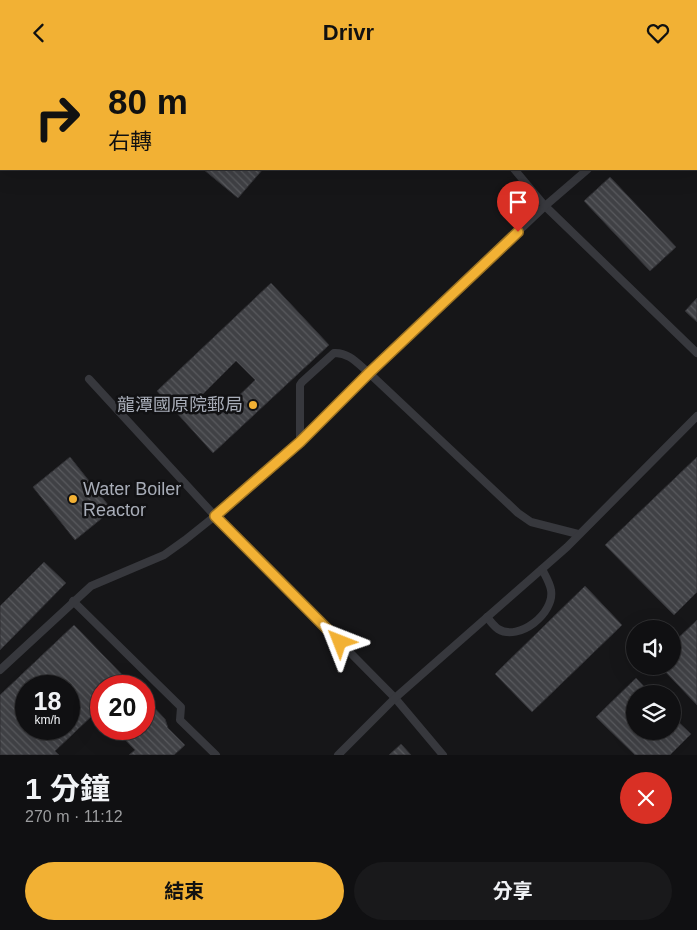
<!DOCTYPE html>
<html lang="zh-TW">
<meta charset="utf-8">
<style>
:root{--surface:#101012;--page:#19191b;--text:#f1f3f6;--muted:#9c9d9f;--line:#303032;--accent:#f2b134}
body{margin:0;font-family:Helvetica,"Noto Sans TC",sans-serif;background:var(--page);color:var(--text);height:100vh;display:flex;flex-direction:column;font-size:19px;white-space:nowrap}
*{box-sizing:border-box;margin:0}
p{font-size:16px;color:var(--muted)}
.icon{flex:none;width:28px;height:28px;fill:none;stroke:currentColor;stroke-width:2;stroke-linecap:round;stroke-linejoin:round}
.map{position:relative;height:690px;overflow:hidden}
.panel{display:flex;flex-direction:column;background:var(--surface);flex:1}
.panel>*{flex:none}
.guide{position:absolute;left:0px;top:0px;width:698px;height:105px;box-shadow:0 5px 20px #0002,0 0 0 1px var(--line);background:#f2b134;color:#111;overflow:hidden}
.tools{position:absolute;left:626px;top:555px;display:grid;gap:10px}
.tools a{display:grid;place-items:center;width:55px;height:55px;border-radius:50%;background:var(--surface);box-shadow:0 5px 20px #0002,0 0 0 1px var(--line);font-size:25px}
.speed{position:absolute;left:15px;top:610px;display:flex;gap:10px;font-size:25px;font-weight:700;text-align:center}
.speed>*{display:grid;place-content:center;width:65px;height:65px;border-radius:50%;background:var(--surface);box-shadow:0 5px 20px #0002,0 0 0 1px var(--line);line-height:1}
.speed small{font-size:12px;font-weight:400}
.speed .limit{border:8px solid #d22;background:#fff;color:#111}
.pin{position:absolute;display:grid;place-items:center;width:42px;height:42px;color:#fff;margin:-51px -21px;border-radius:50% 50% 50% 0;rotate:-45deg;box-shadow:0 0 5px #0007}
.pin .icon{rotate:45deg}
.me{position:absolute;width:55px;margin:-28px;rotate:315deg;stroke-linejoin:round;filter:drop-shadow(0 0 4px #0008)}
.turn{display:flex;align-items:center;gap:18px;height:105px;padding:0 25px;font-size:22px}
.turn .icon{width:65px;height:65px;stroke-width:2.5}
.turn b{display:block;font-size:35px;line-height:42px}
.round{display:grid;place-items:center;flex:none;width:52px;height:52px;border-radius:26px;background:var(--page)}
.headline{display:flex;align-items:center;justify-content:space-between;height:85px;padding:0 25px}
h1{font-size:30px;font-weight:700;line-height:38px}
.cta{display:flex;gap:10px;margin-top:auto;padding:10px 25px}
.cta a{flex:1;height:58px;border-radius:30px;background:var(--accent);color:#111;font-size:20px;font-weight:700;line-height:58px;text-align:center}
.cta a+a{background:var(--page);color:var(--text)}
header{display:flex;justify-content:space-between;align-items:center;height:65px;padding:0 25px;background:var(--accent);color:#111;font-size:22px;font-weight:700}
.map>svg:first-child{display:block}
.building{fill:url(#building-back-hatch);stroke:#303034;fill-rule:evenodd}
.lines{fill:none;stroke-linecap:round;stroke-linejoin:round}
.lane{stroke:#37383d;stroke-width:8}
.route-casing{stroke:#9d7322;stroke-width:12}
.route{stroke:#f2b134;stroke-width:9}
.poi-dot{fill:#f2b134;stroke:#111113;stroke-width:2}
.labels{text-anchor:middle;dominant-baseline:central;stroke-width:5;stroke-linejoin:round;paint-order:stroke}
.poi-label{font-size:18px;fill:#a8adb8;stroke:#111113;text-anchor:end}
</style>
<header><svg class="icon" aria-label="back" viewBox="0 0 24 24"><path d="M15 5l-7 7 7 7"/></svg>Drivr<svg class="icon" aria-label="heart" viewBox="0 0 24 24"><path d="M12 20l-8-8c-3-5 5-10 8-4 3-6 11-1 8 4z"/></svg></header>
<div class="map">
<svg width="697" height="690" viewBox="0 0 697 690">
<defs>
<pattern id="building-back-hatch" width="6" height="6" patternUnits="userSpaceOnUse" patternTransform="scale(1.25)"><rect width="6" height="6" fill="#404145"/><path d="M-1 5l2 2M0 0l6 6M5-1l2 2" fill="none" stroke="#595a5e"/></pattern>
</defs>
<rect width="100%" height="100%" fill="#161618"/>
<!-- building -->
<g class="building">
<polygon points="143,0 309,0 311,1 142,1"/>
<polygon points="652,0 697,0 697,47 696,1"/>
<polygon points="203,104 263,104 238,133"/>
<polygon points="610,112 676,182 650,206 584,136"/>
<path d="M 271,218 L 329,280 L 213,388 L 157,326 ZM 236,296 L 255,315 L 218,351 L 200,332 Z"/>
<polygon points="697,233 697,257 685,246"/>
<polygon points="70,392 112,445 75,475 33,422"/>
<polygon points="697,392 697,527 674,550 605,480"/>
<polygon points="44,497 66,518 0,585 0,541"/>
<polygon points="585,521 622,560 532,647 495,609"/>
<polygon points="697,555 697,640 660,601 672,601 672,579"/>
<path d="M 74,560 L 133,621 L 101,621 L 101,650 L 97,646 L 55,686 L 59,690 L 0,690 L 0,630 ZM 26,621 L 69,621 L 69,664 L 26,664 Z"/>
<polygon points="636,613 651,629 635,629 635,666 672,666 672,651 691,669 670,690 635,690 596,652"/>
<polygon points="144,632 165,654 168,663 185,680 174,690 129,690 135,685 115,664 144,664"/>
<polygon points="401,679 411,690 389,690"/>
</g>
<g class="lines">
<!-- lane -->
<g class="lane">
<polyline points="380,0 381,1"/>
<polyline points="434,0 435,1"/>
<polyline points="457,1 458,0"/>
<polyline points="514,104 545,141 697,288"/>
<polyline points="89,314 215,451 395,633 443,690"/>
<path d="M 300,377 L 300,320 L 302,317 L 334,288 C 349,287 359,300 369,308 L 518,448 L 531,457 L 578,469"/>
<polyline points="73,536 181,642 180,655 216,690"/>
<path d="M 487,552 C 490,556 494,561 498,564 C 519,577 555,548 551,525 C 550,518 545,510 542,504"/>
<polyline points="0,605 91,521 164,490 185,475 215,451 300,377 369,308 545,141 588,104"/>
<polyline points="338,690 395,633 567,482 697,351"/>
</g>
</g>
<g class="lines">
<defs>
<polyline id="route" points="340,577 215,451 300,377 369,308 518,167"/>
</defs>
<!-- route casing -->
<use href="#route" class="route-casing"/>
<!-- route -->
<use href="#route" class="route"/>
</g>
<!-- markers -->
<g class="poi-dot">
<circle cx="253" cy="340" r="5"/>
<circle cx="73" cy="434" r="5"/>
</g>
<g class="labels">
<!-- poi labels -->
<g class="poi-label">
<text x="243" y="340">龍潭國原院郵局</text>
<text x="83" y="424" text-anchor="start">Water Boiler<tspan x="83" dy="21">Reactor</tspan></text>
</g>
</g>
</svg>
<div class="tools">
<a><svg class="icon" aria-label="sound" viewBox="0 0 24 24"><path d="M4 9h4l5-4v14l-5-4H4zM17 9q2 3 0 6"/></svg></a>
<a><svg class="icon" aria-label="layers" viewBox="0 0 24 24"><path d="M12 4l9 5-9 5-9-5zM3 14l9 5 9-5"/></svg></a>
</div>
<div class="speed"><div>18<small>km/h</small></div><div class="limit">20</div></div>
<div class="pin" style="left:518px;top:167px;background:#d93025"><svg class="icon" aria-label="arrive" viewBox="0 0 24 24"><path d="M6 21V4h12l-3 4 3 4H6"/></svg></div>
<svg class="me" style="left:340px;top:577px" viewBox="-20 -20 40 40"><path d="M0-17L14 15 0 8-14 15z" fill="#f2b134" stroke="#fff" stroke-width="4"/></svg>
<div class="guide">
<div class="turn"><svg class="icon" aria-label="right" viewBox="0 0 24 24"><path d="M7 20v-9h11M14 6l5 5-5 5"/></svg><div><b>80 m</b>右轉</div></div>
</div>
</div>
<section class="panel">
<div class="headline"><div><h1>1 分鐘</h1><p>270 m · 11:12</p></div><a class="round" style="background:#d93025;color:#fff"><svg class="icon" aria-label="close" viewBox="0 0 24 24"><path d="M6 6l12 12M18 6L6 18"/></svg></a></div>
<div class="cta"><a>結束</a><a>分享</a></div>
</section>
